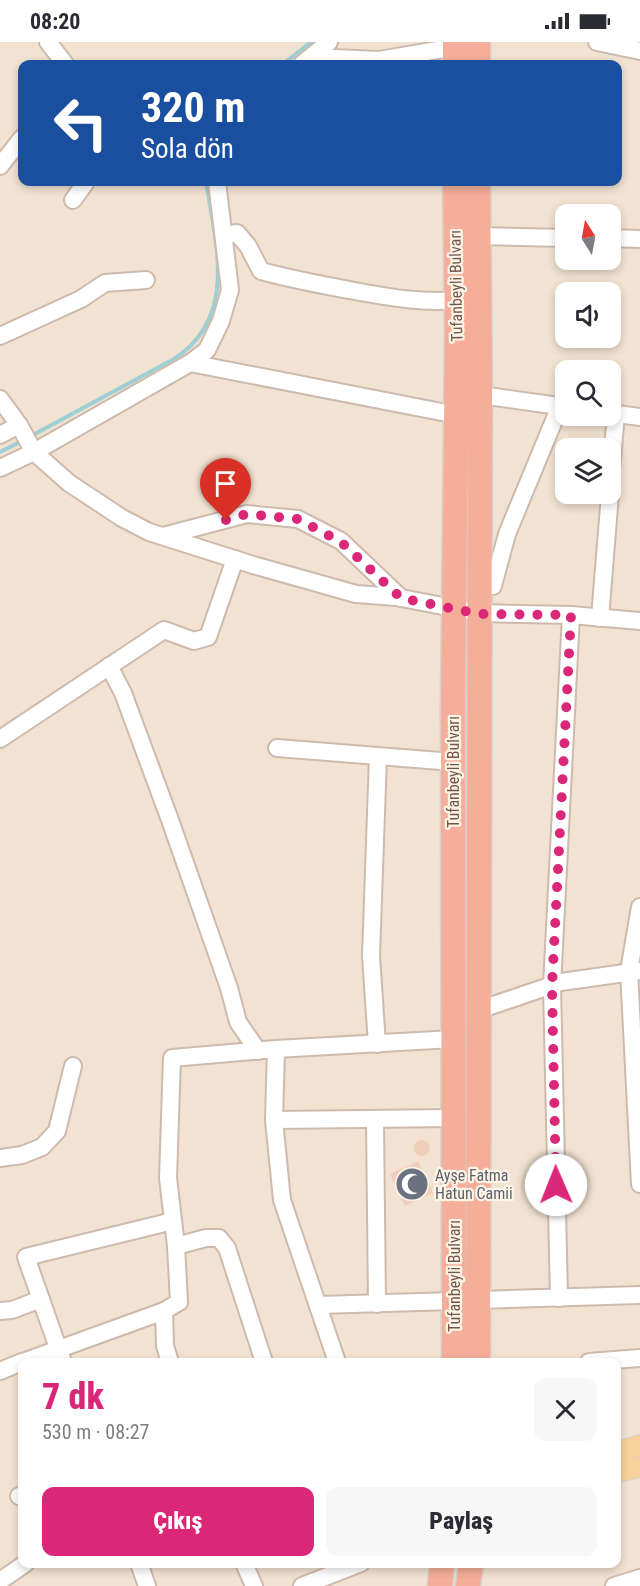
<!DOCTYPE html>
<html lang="tr">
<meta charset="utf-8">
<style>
:root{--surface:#fff;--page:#f7f7f7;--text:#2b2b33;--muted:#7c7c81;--accent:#db2777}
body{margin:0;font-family:"Roboto Condensed",sans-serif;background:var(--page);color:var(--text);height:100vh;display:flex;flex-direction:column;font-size:22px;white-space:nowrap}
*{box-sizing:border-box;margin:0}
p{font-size:20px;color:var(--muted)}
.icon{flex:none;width:33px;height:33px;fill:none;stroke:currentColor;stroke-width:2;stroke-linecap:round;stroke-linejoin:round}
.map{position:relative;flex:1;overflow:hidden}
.panel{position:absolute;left:18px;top:1316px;width:603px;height:210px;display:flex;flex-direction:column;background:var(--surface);border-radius:12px;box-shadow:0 3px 9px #0003}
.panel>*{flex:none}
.guide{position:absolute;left:18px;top:18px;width:604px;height:126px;border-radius:12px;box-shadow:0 3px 9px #0003;background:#1a4fa0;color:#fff;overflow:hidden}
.needle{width:39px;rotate:349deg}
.tools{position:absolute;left:555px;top:162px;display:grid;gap:12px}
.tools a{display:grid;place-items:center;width:66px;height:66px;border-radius:12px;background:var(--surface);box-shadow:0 3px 9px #0003;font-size:30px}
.pin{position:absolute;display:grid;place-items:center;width:51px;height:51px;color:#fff;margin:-62px -26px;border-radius:50% 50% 50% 0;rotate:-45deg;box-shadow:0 0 6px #0007}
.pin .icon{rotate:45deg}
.me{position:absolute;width:66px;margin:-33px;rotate:359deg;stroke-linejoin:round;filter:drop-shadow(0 0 4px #0008)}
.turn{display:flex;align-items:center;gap:21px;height:126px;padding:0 24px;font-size:27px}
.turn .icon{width:78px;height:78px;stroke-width:2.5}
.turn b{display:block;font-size:42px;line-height:51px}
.round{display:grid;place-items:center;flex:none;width:63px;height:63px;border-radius:12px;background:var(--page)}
.summary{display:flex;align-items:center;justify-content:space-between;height:102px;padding:0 24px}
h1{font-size:36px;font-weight:800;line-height:45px;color:var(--accent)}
.action{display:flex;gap:12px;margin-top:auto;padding:12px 24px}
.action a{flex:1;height:69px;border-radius:12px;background:var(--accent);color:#fff;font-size:24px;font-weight:800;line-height:69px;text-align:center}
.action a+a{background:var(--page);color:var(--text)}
.status{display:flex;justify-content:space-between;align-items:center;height:42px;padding:0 30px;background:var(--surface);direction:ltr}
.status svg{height:16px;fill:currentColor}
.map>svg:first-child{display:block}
.residential{fill:#f2e2d1;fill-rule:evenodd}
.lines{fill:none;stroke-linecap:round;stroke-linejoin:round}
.stream{stroke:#9ecfd5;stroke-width:4}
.building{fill:#f0ceba}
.minor-casing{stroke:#cebaac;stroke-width:20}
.major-casing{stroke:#d8d0cc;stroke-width:22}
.highway-casing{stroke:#d8d0cc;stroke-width:27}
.minor{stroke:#fff;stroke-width:16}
.major{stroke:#f8d29c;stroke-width:20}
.highway{stroke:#f4ae9a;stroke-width:24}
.route{stroke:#db2777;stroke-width:10;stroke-dasharray:0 18}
.labels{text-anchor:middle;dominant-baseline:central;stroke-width:4.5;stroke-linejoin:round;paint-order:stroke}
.street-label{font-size:16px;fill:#725649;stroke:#fef5e8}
.worship-label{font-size:16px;fill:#5b616d;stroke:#fef5e8;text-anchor:start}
</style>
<div class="status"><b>08:20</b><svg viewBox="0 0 49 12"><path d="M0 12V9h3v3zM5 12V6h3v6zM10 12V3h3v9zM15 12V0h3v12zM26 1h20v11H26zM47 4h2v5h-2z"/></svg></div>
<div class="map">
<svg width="640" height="1544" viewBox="0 0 640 1544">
<rect width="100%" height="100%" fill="#fbf0e2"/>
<!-- residential -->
<path class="residential" d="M 0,0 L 640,0 L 640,1544 L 0,1544 ZM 22,22 L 618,22 L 618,140 L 22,140 ZM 566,172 L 610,172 L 610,218 L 566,218 ZM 566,250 L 610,250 L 610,296 L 566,296 ZM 566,328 L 610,328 L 610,374 L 566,374 ZM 566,406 L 610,406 L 610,452 L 566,452 ZM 22,1320 L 616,1320 L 616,1521 L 22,1521 Z"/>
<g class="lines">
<!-- stream -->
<g class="stream">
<polyline points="283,22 311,0"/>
<path d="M 31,394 L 174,317 C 238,276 216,202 206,140"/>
<polyline points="0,410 22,399"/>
</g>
</g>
<!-- building -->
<g class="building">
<circle cx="422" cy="1106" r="8"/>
<polygon points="418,1119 433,1151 405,1164 390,1132"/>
</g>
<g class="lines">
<defs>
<g id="minor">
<polyline points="48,0 65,22"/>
<polyline points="597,0 640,9"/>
<polyline points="312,15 379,18 455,5"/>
<polyline points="302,22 329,0"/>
<polyline points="0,124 22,96"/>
<polyline points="73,158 86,140"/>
<path d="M 224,193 L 237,191 L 248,204 L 261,229 C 294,238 327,244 360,250 C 393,256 423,261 456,258"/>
<polyline points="479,194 566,196"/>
<polyline points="610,196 640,197"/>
<polyline points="0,294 81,257 105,241 146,238"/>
<polyline points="190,321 457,373"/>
<polyline points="480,353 566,365"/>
<polyline points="0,357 19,383 34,410 69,441 122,476 149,490 253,523 356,552 396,555 479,571 571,573 640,579"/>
<polyline points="610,371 640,375"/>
<polyline points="0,393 19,383"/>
<polyline points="0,426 34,410 190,321 207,308 221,279 230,248 217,140"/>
<polyline points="610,440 616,372"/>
<polyline points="163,494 247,472 298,477 341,499 401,556"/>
<polyline points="479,542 493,544 507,492 560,364"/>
<polyline points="600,576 610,452"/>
<polyline points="109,624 123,651 170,778 229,946 238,980 258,1009"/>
<polyline points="0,697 164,588 194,599 208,595 235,517"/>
<polyline points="277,706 453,720"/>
<polyline points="640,865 629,929 640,1142"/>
<polyline points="479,968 561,940 639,929"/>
<polyline points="377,1002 371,914 378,714"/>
<polyline points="276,1007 274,1078 282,1158 337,1320"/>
<polyline points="375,1077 377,1262"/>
<polyline points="274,1078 453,1076"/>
<polyline points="0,1116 22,1113 42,1105 57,1089 73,1024"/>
<polyline points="176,1204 206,1196 219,1196 227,1206 264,1320"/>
<polyline points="559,1256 552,944 571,573"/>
<polyline points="479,1258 640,1253"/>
<polyline points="318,1263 454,1259"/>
<polyline points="0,1269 12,1268 41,1257"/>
<polyline points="164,1269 165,1304 170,1320"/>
<polyline points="23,1320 164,1269 179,1260 176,1204 168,1136 172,1016 276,1007 453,997"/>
<polyline points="63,1320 26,1215 173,1179"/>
<polyline points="589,1320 640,1316"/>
<polyline points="0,1329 22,1320"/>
<polyline points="19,1454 22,1453"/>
<polyline points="139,1521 147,1544"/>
<polyline points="244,1521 254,1544"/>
<polyline points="0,1539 26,1521"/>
<polyline points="302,1544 361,1521"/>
<polyline points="614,1544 640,1536"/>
</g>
<g id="major">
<polyline points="616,1411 640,1403"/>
<polyline points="616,1430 640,1425"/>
</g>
<g id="highway">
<polyline points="455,22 455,0"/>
<polyline points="478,22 478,0"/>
<polyline points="478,140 480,353 478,1320"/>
<polyline points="454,1320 453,661 457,291 455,140"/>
<polyline points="440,1544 442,1521"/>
<polyline points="468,1544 471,1521"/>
</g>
</defs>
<!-- minor casing -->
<use href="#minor" class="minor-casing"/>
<!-- major casing -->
<use href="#major" class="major-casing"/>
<!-- highway casing -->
<use href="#highway" class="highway-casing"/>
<!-- minor -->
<use href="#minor" class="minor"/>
<!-- major -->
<use href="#major" class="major"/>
<!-- highway -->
<use href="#highway" class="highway"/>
</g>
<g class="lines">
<!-- route -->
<polyline class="route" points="226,478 247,472 298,477 341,500 401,556 479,572 571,573 552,944 556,1143"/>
</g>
<!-- icons -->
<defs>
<symbol id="mosque-disc" viewBox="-11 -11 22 22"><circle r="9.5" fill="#6b7280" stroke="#fef5e8"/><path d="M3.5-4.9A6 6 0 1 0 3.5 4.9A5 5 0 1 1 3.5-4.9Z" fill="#fff"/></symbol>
</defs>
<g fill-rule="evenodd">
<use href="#mosque-disc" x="393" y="1123" width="38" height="38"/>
</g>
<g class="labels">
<!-- street labels -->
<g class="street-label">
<text transform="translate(456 244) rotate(-91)">Tufanbeyli Bulvarı</text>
<text transform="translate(453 730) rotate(-90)">Tufanbeyli Bulvarı</text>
<text transform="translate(454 1234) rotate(-90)">Tufanbeyli Bulvarı</text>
</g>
<!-- worship labels -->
<g class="worship-label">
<text x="435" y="1133">Ayşe Fatma<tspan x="435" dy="18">Hatun Camii</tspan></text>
</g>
</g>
</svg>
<div class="tools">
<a><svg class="needle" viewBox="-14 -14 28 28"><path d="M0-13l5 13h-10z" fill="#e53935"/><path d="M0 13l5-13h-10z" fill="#7c7c81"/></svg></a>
<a><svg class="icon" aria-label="sound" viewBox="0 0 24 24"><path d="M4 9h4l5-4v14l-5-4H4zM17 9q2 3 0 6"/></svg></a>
<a><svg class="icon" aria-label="search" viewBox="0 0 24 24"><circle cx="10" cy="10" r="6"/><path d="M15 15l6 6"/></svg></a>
<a><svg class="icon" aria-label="layers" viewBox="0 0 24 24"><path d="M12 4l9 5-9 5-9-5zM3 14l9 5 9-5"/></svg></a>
</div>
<div class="pin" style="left:226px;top:478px;background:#d93025"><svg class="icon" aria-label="arrive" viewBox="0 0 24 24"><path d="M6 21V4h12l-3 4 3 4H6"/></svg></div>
<svg class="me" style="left:556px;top:1143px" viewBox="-20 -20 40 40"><circle r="19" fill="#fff"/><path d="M0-13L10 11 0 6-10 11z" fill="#db2777"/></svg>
<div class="guide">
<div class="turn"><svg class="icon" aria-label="left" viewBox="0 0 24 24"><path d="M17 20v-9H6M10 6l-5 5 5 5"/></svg><div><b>320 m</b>Sola dön</div></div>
</div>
<section class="panel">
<div class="summary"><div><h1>7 dk</h1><p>530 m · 08:27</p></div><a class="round"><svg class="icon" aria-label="close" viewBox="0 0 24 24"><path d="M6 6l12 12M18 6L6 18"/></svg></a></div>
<div class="action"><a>Çıkış</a><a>Paylaş</a></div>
</section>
</div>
